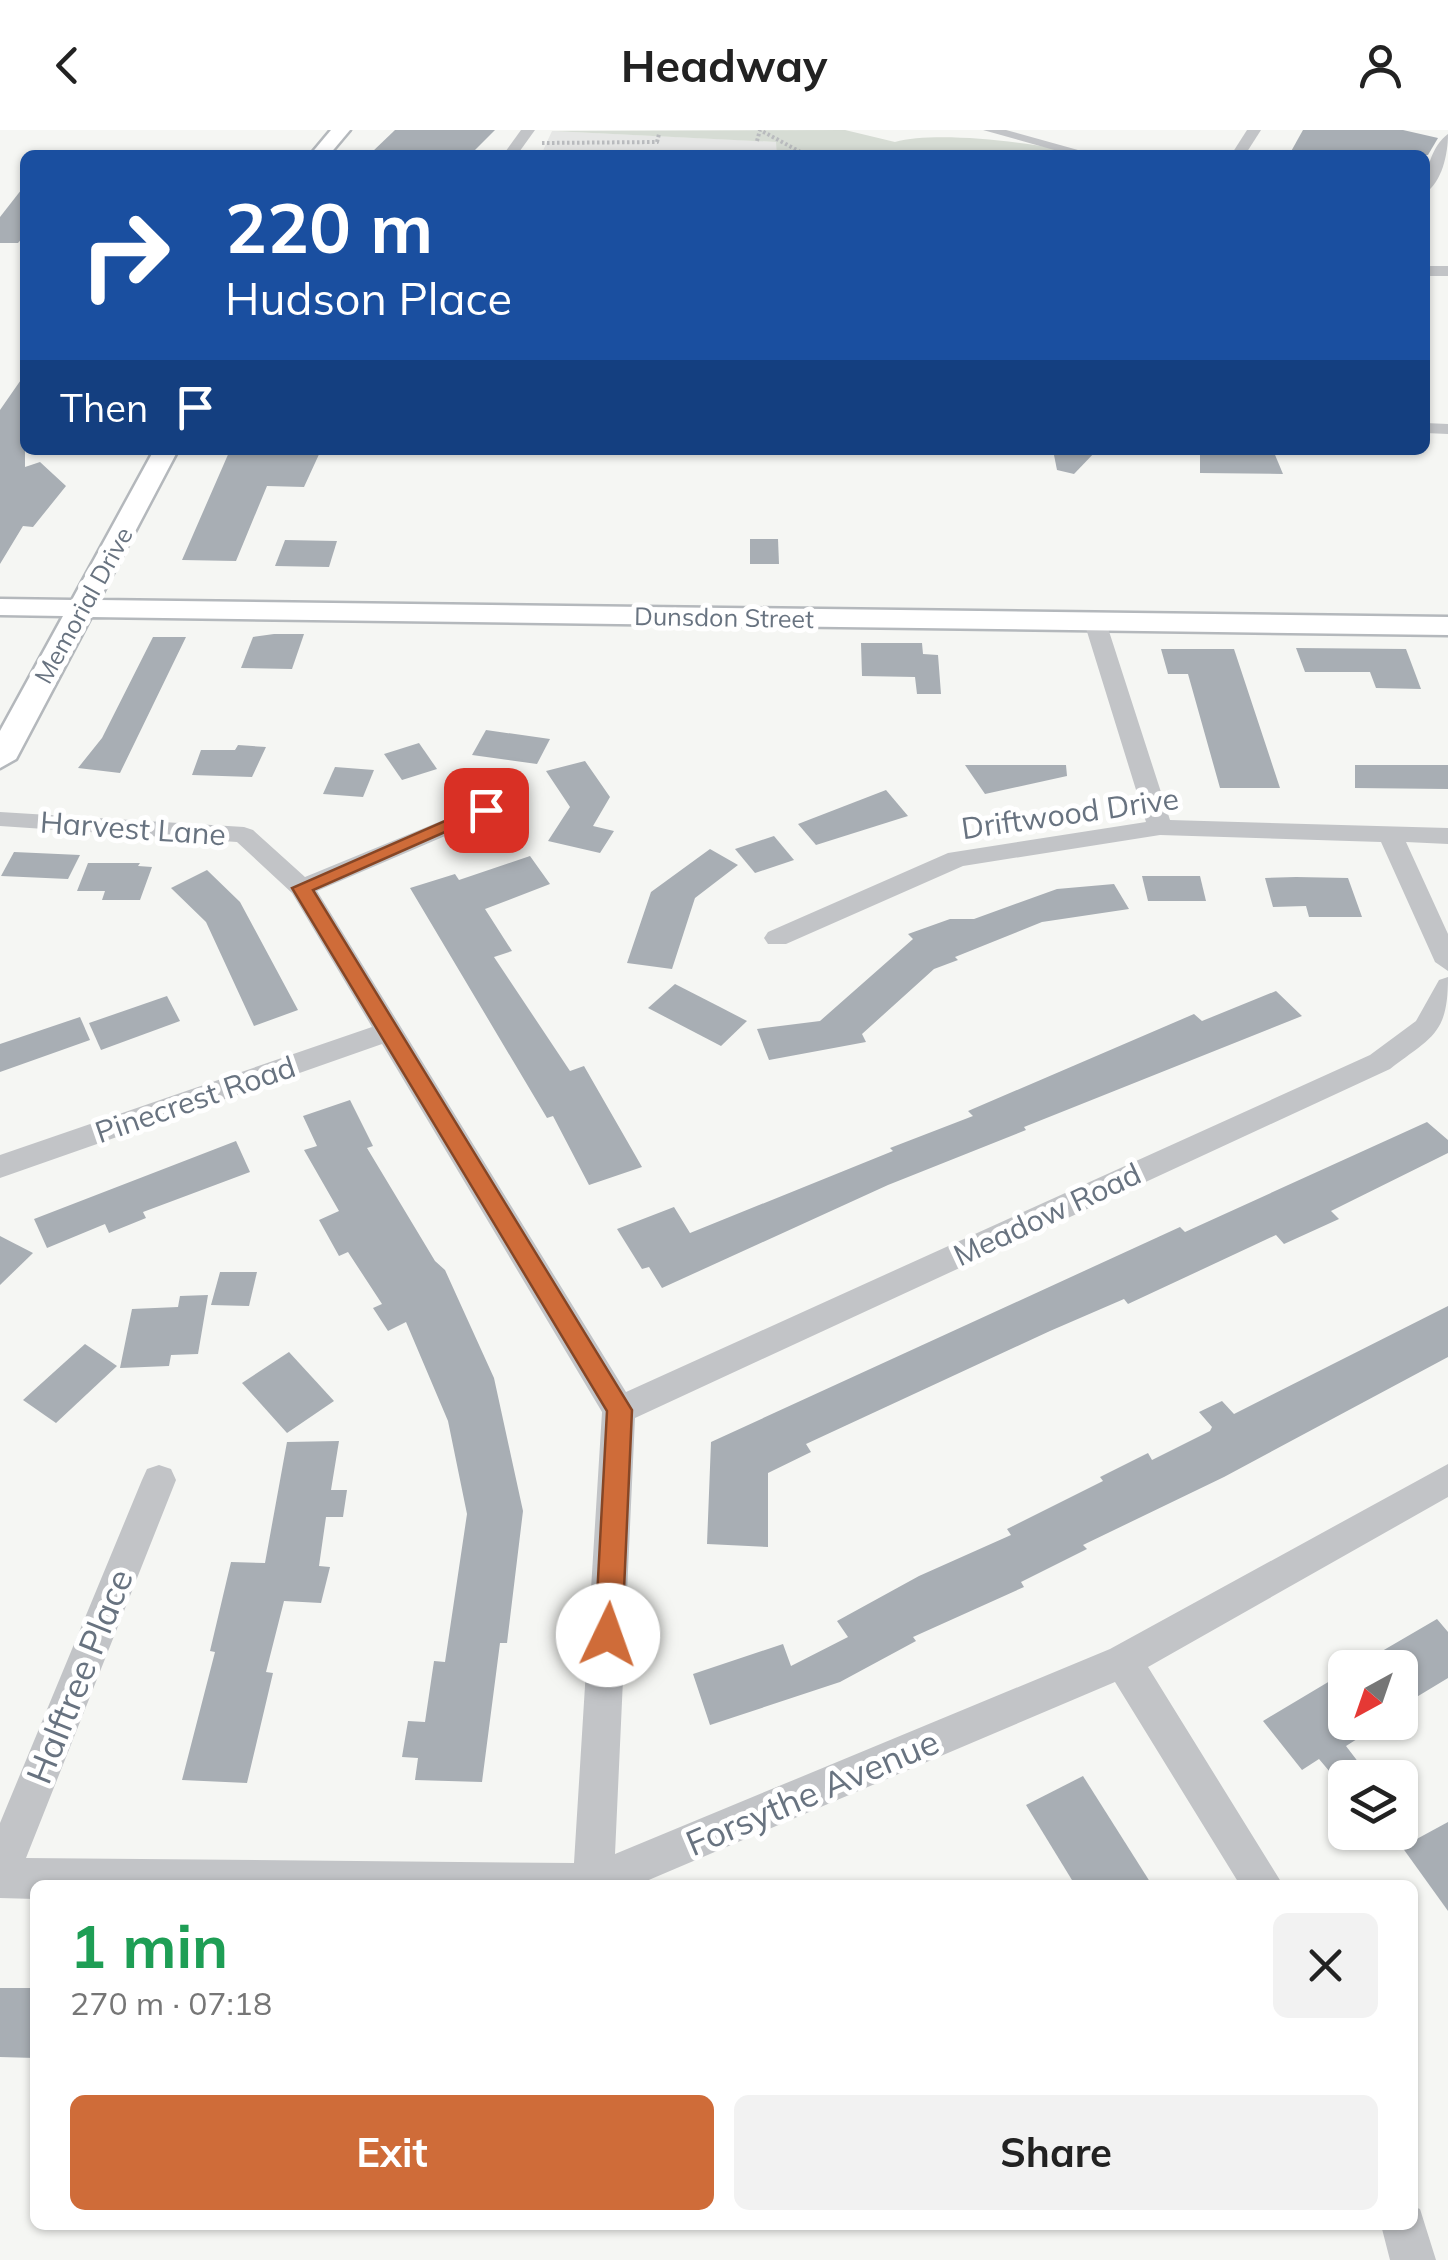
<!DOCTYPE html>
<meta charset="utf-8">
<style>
:root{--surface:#fff;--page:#f2f2f2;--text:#222;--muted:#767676;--accent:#cf6c39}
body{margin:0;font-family:Mulish,sans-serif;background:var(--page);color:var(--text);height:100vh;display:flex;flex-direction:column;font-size:38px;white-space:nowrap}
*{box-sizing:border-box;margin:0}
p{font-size:32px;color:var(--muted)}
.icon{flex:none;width:55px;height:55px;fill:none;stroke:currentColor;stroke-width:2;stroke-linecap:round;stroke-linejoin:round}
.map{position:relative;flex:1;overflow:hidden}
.panel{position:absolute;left:30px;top:1750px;width:1388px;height:350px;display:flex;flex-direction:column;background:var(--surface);border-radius:15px;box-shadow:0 2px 8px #0004}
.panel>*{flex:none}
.guide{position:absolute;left:20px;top:20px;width:1410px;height:305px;border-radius:15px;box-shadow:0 2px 8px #0004;background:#1a4fa0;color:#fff;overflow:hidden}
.needle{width:65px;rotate:220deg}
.tools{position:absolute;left:1328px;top:1520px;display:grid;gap:20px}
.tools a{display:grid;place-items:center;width:90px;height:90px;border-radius:15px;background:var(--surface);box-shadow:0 2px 8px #0004;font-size:50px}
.pin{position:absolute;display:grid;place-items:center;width:85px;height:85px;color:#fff;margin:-42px;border-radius:20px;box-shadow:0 5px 15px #0006}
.me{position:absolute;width:110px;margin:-55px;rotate:3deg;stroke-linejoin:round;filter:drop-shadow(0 0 8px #0008)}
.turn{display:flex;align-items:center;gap:35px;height:210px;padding:0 40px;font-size:45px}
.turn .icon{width:130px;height:130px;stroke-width:2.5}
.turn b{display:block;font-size:70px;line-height:85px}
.then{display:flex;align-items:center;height:95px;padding:0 40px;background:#0003;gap:20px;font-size:38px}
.round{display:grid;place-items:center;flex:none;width:105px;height:105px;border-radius:15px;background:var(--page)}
.headline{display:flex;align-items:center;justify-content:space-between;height:170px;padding:0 40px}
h1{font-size:60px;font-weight:700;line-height:75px;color:#1e9e55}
.cta{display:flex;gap:20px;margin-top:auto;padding:20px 40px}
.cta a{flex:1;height:115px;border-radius:15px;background:var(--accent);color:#fff;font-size:40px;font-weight:700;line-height:115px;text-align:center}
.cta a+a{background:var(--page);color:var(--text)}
header{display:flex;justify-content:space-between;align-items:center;height:130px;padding:0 40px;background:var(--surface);font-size:45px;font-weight:700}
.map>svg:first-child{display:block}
.built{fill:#e6e7e6}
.green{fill:#d6dcd4}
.building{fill:#a8aeb4}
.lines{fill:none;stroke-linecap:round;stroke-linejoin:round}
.secondary-casing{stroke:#b4b8bc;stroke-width:5}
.path{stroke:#b9bbbe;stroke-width:4;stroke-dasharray:2.5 2.5;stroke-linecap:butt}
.street{fill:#c2c4c7;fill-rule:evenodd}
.secondary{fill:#fff;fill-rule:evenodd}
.route{fill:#cf6c39;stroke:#874625;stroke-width:2.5}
.labels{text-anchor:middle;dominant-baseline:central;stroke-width:10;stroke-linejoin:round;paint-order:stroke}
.far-street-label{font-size:25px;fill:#687380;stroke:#fff}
.street-label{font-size:30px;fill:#687380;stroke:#fff}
.near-street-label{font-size:35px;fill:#687380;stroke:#fff}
</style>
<header><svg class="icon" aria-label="back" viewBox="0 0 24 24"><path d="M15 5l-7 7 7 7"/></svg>Headway<svg class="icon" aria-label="person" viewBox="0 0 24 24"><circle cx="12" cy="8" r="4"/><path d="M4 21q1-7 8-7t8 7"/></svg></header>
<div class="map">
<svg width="1448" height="2130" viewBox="0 0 1448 2130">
<rect width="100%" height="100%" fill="#f5f6f3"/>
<!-- built -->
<polygon class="built" points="552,1 777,12 777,25 541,25"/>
<!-- green -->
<path class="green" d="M 845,0 L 895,12 C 938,0 1038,13 1088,25 L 777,25 L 776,12 L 552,1 Z"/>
<!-- building -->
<g class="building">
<polygon points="395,0 495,0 470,25 371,23"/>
<polygon points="1303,0 1403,0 1438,8 1428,25 1289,25"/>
<polygon points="25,55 25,105 18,113 0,113 0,87"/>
<polygon points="25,244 25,337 40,332 66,356 33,397 23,396 0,434 0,280"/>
<polygon points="230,320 321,320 304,357 267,356 236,431 182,430"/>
<polygon points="1053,320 1097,320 1074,344 1057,340"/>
<polygon points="1200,320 1273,320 1283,344 1200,343"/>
<polygon points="750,409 778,409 779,434 750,434"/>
<polygon points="285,410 337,411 329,437 275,436"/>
<polygon points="274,504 304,504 292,539 241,538 253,507"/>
<polygon points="153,507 186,507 120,643 78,638 102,608"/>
<polygon points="861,513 922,513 923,524 938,525 941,564 917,564 915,547 862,546"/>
<polygon points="1296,518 1406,519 1421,559 1376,558 1370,542 1305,542"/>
<polygon points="1161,519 1234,519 1280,658 1220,658 1188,544 1168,544"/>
<polygon points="486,600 550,609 537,634 472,625"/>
<polygon points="419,613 437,639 402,650 384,624"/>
<polygon points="238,615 266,617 252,647 192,645 201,620 235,620"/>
<polygon points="585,631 610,667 593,696 614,701 600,723 548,711 570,677 546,641"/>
<polygon points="965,635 1066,635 1067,646 985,664"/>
<polygon points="1355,635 1448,635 1448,659 1355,658"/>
<polygon points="335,637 374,640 363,667 323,664"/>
<polygon points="886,660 908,686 816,715 798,694"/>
<polygon points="774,706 794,730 755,743 735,719"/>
<polygon points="710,719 738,735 695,768 672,839 627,833 651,762"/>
<polygon points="14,722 80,725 68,749 1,746"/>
<polygon points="530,726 550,754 485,779 512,821 494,827 570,941 584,936 642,1037 589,1055 553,986 547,988 410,758 455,744 459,750"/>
<polygon points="88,733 140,733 138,736 152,737 140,770 102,770 105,761 77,761"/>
<polygon points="207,740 240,772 298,880 254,896 206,792 171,758"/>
<polygon points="1142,746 1200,746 1206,771 1148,771"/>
<polygon points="1296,747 1348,748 1362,787 1309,787 1306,776 1273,777 1265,748"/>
<polygon points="1114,754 1129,779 1042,792 955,827 958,830 934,839 862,904 866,912 769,930 757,899 820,891 913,809 908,804 950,789 974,789 1057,759"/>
<polygon points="675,854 720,877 747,891 721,916 648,878"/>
<polygon points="1276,861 1302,886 1024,997 1026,1000 888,1055 662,1158 649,1137 642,1139 617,1099 674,1077 690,1103 893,1021 890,1018 973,986 968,981 1194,884 1202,891"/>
<polygon points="167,866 180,891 101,920 89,893"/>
<polygon points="80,887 90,910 0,942 0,914"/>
<polygon points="350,970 373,1016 367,1018 435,1131 445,1140 494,1248 523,1381 507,1513 500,1513 482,1652 415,1650 418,1628 402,1627 408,1591 425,1592 434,1531 445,1532 467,1384 448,1291 406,1192 388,1201 373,1178 382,1174 348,1122 339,1126 319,1090 339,1081 304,1020 317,1016 303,986"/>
<polygon points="1427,992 1448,1010 1448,1023 1331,1081 1339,1089 1284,1114 1276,1105 1128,1174 1124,1169 1050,1201 806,1314 811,1322 768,1343 768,1417 707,1414 711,1312 1180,1097 1185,1102"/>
<polygon points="236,1011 250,1042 143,1082 146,1088 109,1103 105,1094 47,1118 34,1089"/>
<polygon points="0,1106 33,1123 0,1155"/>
<polygon points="220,1142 257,1142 249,1176 211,1175"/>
<polygon points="208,1165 198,1224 171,1225 169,1236 120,1238 132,1179 178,1177 180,1166"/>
<polygon points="1448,1176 1448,1227 1224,1347 1083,1415 1087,1419 1021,1452 1024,1457 913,1507 916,1511 840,1552 710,1595 693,1544 783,1514 791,1536 848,1507 837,1491 919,1446 1011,1405 1007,1399 1103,1351 1100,1347 1148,1323 1152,1330 1210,1301 1212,1297 1199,1282 1222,1271 1234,1284"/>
<polygon points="85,1214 117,1236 56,1293 23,1270"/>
<polygon points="289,1222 334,1271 287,1303 242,1253"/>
<polygon points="339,1311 331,1360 347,1360 343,1387 326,1387 319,1436 330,1437 321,1473 284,1471 266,1542 273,1543 247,1653 182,1650 215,1522 210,1521 231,1432 265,1433 287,1312"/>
<polygon points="1437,1489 1448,1502 1448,1548 1400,1577 1400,1538 1353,1538"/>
<polygon points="1345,1542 1345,1592 1384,1592 1346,1616 1359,1633 1335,1648 1319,1629 1302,1640 1263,1591"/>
<polygon points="1083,1646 1152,1755 1075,1755 1026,1675"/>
<polygon points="1448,1692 1448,1781 1402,1717"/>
<polygon points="0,1858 35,1858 35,1928 0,1927"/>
</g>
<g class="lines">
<defs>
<g id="secondary">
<polygon points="331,0 350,0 329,25 310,25"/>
<polygon points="154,320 178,320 99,470 1448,487 1448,505 91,487 16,629 0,638 0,601 63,486 0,485 0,469 72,470"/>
</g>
</defs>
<!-- secondary casing -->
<use href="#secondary" class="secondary-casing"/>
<!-- path -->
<g class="path">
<polyline points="757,11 760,0 806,25"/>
<polyline points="542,13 657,12 659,4"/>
</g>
<!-- street -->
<g class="street">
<polygon points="521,0 535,0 517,25 503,25"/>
<polygon points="983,0 1006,0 1096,25 1072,25"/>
<polygon points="1247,0 1261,0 1245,25 1231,25"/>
<path d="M 1448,4 C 1448,24 1442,52 1425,63 C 1425,43 1431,16 1448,4 Z"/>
<rect x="1425" y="136" width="23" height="10"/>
<polygon points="1425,293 1448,294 1448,304 1425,303"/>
<polygon points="1095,486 1106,492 1170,690 1448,698 1448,714 1406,712 1448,804 1448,841 1435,832 1381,712 1160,705 963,736 786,814 768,814 764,808 768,802 948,723 1146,692 1084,492"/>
<path d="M 485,673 L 497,680 L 494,685 L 317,761 L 626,1262 L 1370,925 L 1416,891 L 1439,850 L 1448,847 C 1448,904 1433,906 1390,939 L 635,1288 L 615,1724 L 1110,1519 L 1448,1334 L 1448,1367 L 1148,1537 L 1283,1755 L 1240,1755 L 1115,1552 L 637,1755 L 35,1755 L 35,1769 L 0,1768 L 0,1693 L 142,1350 L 147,1339 L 159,1335 L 171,1339 L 176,1350 L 26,1728 L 574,1733 L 602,1282 L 382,914 L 0,1048 L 0,1025 L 372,897 L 292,763 L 237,712 L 0,696 L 0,682 L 244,697 L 253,700 L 305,747 Z"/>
<polygon points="1412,2076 1420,2079 1436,2130 1390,2130 1381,2095 1412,2095"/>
</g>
<!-- secondary -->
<use href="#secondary" class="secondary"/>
</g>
<!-- route -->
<polygon class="route" points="479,676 495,680 313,760 632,1280 622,1505 618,1514 608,1518 599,1514 595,1505 607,1281 292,758"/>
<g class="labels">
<!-- far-street labels -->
<g class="far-street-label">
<text transform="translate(83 475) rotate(-61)">Memorial Drive</text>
<text transform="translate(724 487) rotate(1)">Dunsdon Street</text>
</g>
<!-- street labels -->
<g class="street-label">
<text transform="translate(1070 683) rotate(-8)">Driftwood Drive</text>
<text transform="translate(133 698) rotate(4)">Harvest Lane</text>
<text transform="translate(195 969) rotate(-19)">Pinecrest Road</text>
<text transform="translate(1047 1084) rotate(-25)">Meadow Road</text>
</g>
<!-- near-street labels -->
<g class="near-street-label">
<text transform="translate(79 1546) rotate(-68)">Halftree Place</text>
<text transform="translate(812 1662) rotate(-23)">Forsythe Avenue</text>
</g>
</g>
</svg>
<div class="tools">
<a><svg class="needle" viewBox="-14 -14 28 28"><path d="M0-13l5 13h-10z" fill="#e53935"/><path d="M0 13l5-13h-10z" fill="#767676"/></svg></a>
<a><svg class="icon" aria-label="layers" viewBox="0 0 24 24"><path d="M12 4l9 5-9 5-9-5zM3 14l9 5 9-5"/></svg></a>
</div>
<div class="pin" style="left:486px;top:680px;background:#d93025"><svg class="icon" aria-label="arrive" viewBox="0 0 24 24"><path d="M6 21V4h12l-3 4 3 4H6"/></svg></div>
<svg class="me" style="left:608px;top:1505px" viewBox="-20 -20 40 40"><circle r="19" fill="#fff"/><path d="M0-13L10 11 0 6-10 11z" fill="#cf6c39"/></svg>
<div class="guide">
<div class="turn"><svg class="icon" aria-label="right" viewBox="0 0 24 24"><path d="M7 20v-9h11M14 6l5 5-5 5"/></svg><div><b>220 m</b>Hudson Place</div></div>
<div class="then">Then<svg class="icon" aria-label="arrive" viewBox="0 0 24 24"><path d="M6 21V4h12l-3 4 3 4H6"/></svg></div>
</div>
<section class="panel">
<div class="headline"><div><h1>1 min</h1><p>270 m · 07:18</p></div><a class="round"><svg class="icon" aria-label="close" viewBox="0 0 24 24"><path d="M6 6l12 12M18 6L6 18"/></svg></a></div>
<div class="cta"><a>Exit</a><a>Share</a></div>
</section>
</div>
